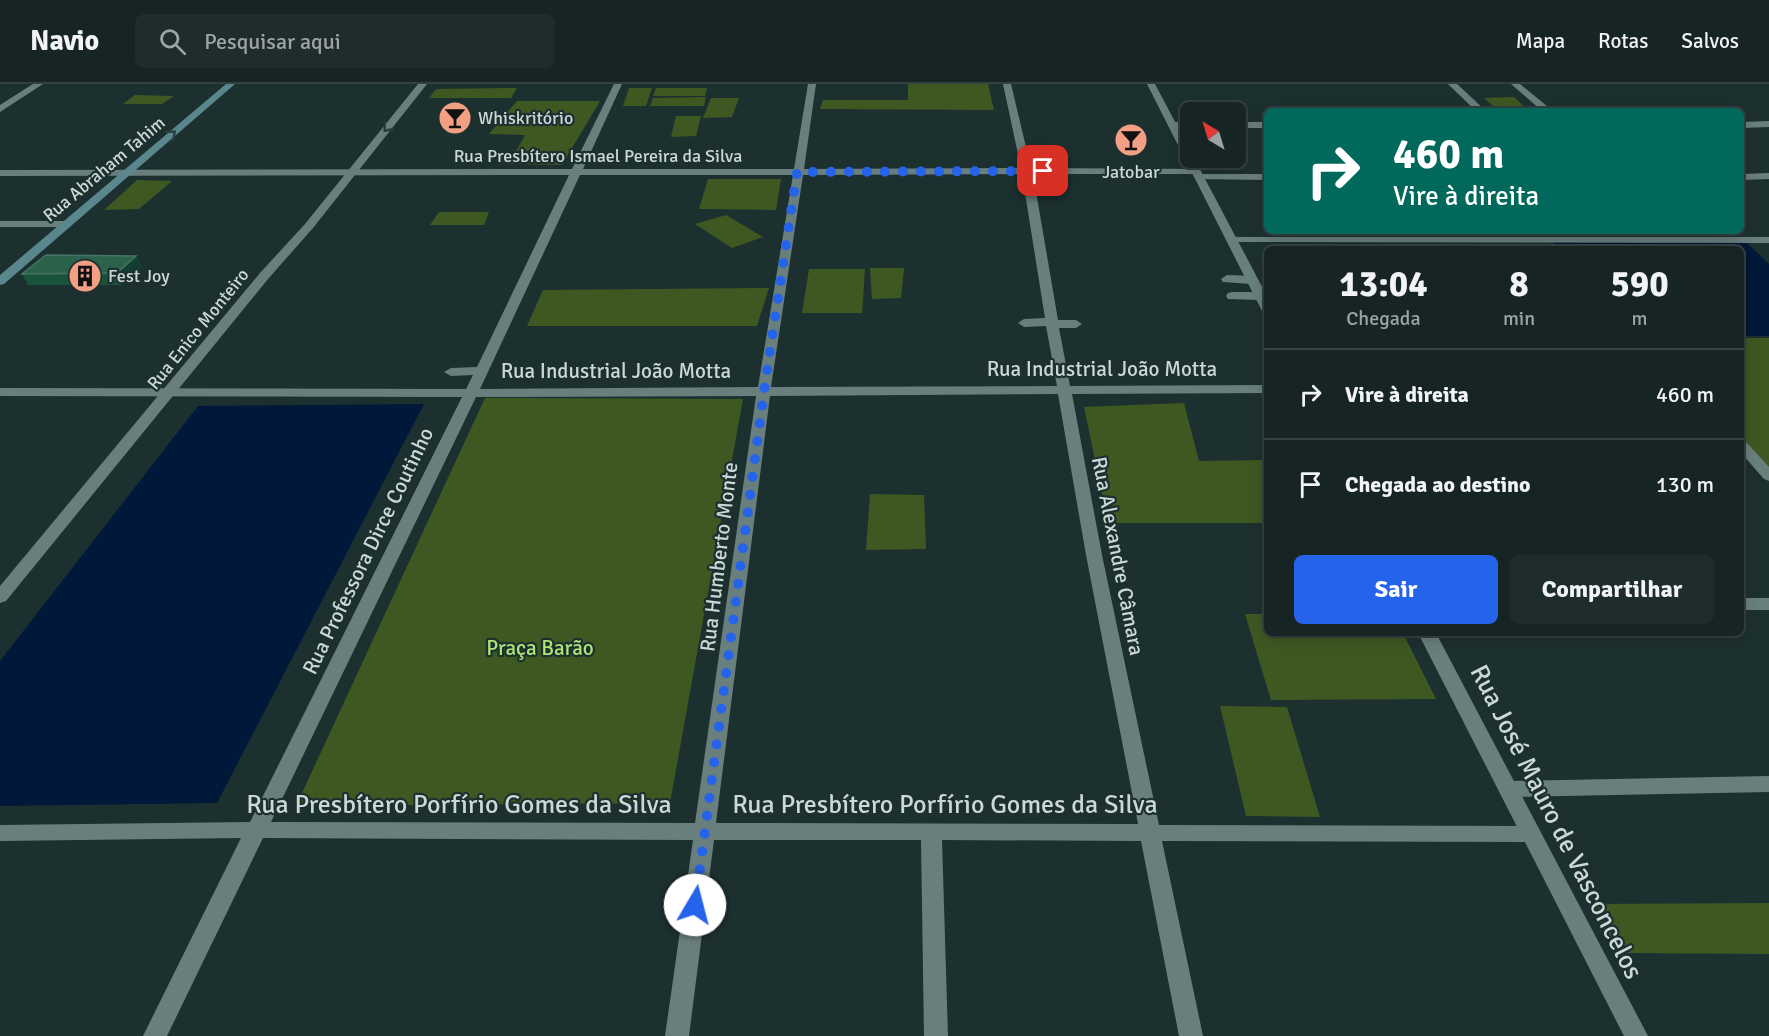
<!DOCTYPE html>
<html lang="pt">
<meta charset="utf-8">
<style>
:root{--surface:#162424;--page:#1f2c2c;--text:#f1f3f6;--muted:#9ea4a6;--line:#354141;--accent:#2563eb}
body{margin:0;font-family:Signika,sans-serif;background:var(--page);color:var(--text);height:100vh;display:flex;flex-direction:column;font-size:22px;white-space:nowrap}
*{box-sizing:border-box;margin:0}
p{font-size:20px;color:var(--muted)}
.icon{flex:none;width:33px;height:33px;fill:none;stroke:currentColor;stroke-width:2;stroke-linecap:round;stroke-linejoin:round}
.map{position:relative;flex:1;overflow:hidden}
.panel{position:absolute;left:1264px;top:162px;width:480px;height:390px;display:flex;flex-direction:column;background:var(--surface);border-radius:9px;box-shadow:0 3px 15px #0003,0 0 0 2px var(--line)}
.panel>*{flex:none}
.hud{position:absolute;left:1264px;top:24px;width:480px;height:126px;border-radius:9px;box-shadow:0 3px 15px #0003,0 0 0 2px var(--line);background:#00695c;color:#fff;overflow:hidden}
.needle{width:39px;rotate:322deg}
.buttons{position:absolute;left:1180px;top:18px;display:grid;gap:12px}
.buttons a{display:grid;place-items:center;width:66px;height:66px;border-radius:9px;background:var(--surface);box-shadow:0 3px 15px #0003,0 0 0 2px var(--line);font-size:30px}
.pin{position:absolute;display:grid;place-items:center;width:51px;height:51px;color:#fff;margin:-26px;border-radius:12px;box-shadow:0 3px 9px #0006}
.me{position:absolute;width:66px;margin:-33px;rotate:8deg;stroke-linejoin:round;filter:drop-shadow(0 0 4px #0008)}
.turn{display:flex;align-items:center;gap:21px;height:126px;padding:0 30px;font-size:27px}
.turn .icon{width:78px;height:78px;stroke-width:2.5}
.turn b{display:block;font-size:42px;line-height:51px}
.eta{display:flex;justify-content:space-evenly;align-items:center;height:102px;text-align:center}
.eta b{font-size:36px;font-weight:700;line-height:42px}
.cta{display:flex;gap:12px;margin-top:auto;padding:12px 30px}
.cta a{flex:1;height:69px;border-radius:9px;background:var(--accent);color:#fff;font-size:24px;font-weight:700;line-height:69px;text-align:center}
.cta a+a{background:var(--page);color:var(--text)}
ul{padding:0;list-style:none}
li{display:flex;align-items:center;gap:18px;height:90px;padding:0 30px;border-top:2px solid var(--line)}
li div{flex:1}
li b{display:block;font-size:22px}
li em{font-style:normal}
header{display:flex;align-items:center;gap:36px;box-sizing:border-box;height:84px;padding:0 30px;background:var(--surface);border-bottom:2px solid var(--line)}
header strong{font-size:28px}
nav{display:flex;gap:33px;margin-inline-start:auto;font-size:21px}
.search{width:420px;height:54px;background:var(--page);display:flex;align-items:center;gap:15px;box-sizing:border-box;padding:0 21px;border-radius:9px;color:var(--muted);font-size:22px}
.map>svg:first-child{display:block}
.green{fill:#3e5822}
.water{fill:#001839}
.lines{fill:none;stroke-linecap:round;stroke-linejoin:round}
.minor{fill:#697f7e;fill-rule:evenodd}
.tertiary{fill:#697f7e;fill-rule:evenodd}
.secondary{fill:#5a868e;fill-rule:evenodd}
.wall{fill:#19533c}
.shaded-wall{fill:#123f30}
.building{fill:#2c614c;stroke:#457462;stroke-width:1.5}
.oneway{stroke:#283c3c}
.oneway2{stroke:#294143}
.route{stroke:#2563eb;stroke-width:10;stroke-dasharray:0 18}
.labels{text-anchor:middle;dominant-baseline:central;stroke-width:4.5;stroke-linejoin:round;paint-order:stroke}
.far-poi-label{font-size:18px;fill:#ccd8d7;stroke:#1d3030;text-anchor:start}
.far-street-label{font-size:18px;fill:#ccd8d7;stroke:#1d3030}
.street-label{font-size:21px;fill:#ccd8d7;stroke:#1d3030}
.park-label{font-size:21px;fill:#ade475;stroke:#1d3030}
.near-street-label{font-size:26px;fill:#ccd8d7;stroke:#1d3030}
</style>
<header>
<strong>Navio</strong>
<div class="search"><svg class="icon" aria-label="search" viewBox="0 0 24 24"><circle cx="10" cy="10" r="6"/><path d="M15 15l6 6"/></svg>Pesquisar aqui</div>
<nav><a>Mapa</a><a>Rotas</a><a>Salvos</a></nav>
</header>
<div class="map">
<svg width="1769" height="952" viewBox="0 0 1769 952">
<rect width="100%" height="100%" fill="#1d3030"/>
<!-- green -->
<g class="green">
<polygon points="908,0 988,0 994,26 820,25 823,16 908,16"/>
<polygon points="517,4 511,14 429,14 436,5"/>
<polygon points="629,4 652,4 646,22 623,22"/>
<polygon points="656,4 707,4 705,12 653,12"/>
<polygon points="135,11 174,12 162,20 123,20"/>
<polygon points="706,13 704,22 650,22 653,14"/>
<polygon points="1514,13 1529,27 1498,27 1484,14"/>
<polygon points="711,14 739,14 732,33 703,34"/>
<polygon points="517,17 600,17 562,81 509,80 525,51 489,50"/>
<polygon points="676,32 701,32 696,52 671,53"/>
<polygon points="708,95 781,95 776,126 699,125"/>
<polygon points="137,96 172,97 139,125 104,126"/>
<polygon points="439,128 489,128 484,141 430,141"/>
<polygon points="726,131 763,153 732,164 695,140"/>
<polygon points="870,184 904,184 901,214 872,215"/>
<polygon points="809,185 865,185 862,229 802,229"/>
<polygon points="769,204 757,242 527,242 543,206"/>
<polygon points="1742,254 1769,254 1769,388 1742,359"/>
<polygon points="485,314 743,315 670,719 296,722"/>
<polygon points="1184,319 1199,377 1267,376 1267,439 1108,439 1084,323"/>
<polygon points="870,410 924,411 926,465 866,466"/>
<polygon points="1245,530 1267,530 1268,549 1403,549 1436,615 1271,616"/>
<polygon points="1220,622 1287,623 1320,733 1246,732"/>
<polygon points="1769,819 1769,870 1618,869 1588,820"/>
</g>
<!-- water -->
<g class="water">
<polygon points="1745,157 1769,180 1769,252 1742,252 1742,165 1560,165 1552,158"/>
<polygon points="424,320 217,719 0,722 0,577 198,322"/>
</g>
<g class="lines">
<!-- minor -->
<g class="minor">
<polygon points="33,0 43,0 0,28 0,21"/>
<path d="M 614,0 L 622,0 L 583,85 L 794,85 L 808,0 L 816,0 L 804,85 L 1021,84 L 1003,0 L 1011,0 L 1031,84 L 1200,85 L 1200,89 L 1196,90 L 1033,90 L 1058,236 L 1076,236 L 1082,240 L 1076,244 L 1059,244 L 1070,302 L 1268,301 L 1268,309 L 1072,310 L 1102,471 L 1159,741 L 1530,742 L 1537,744 L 1540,750 L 1537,756 L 1530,758 L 1162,757 L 1203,952 L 1179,952 L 1141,757 L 942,756 L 948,952 L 924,952 L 921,756 L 714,756 L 689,952 L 665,952 L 693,756 L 263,754 L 167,952 L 143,952 L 241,754 L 0,757 L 0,741 L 250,738 L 462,313 L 0,312 L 0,304 L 466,305 L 473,291 L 451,292 L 444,288 L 451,284 L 477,283 L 569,91 L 0,92 L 0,86 L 572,85 ZM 1022,90 L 1045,234 L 1024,235 L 1018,239 L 1024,243 L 1046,242 L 1057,302 L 771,303 L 803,91 ZM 580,91 L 793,91 L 758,303 L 480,305 ZM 1058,310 L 1086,471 L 1138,740 L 716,739 L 770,312 ZM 756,312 L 695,739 L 271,738 L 476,313 Z"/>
<polygon points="1448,0 1457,0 1486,27 1476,27"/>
<polygon points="1511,0 1520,0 1553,27 1542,27"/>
<polygon points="1769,37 1769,43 1742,44 1742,38"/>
<polygon points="1172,38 1191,38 1191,44 1169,43 1169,39"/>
<rect x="1236" y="38" width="32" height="6"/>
<polygon points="1769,89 1769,95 1742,96 1742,90"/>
<polygon points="1200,90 1268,90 1268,96 1196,95 1196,91"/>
<polygon points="0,137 66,137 72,140 66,143 0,143"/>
<polygon points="1233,153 1769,153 1769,159 1229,158 1229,154"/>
<polygon points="1227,191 1252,192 1258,196 1252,200 1223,198 1221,195"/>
<polygon points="1232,208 1260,208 1266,212 1260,216 1228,215 1226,212 1228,209"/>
<polygon points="1742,358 1747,359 1769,383 1769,397 1764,395 1742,370"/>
<rect x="1742" y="514" width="27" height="12"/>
<polygon points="1769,692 1769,708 1508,713 1501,710 1498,705 1501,700 1508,697"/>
</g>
<!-- tertiary -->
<g class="tertiary">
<polygon points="418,0 427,0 313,144 268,195 6,517 0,519 0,502 260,189 305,140"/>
<polygon points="1147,0 1155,0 1191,68 1191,74 1194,74 1268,214 1268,231 1262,227"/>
<polygon points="1418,549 1436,549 1648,952 1624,952"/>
</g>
<!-- secondary -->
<polygon class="secondary" points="226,0 235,0 4,200 0,201 0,191"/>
</g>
<!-- wall -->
<polygon class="wall" points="136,172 141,183 122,201 28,201 22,190"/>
<!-- shaded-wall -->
<polygon class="shaded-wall" points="136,172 141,183 122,201 117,189"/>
<!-- building -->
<polygon class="building" points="46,171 136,172 117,189 22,190"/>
<!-- one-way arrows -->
<defs><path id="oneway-chevron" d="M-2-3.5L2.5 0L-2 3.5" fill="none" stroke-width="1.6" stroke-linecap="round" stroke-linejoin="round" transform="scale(1.5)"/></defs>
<use class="oneway" href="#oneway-chevron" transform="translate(387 44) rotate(129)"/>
<use class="oneway2" href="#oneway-chevron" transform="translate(172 50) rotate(-41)"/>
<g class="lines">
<!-- route -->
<polyline class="route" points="695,821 764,307 797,88 1043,87"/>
</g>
<!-- icons -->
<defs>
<symbol id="bar-disc" viewBox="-11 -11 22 22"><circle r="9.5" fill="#f39f84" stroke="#1d3030"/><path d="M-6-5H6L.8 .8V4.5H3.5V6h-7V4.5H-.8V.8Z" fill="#111"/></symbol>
<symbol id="building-disc" viewBox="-11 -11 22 22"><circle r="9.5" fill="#f39f84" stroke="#1d3030"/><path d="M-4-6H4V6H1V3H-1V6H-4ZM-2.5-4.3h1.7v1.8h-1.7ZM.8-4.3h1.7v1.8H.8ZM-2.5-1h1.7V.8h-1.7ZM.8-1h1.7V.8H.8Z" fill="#111"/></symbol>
</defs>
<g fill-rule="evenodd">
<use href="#bar-disc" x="436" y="15" width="38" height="38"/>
<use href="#bar-disc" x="1112" y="37" width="38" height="38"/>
<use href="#building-disc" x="66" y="173" width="38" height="38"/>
</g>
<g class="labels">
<!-- far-poi labels -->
<g class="far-poi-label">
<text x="478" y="34">Whiskritório</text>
<text x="1131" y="88" text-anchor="middle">Jatobar</text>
<text x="108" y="192">Fest Joy</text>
</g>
<!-- far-street labels -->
<g class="far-street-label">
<text x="598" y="72">Rua Presbítero Ismael Pereira da Silva</text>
<text transform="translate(104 85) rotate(-40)">Rua Abraham Tahim</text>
<text transform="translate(198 245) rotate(-51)">Rua Enico Monteiro</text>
</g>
<!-- street labels -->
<g class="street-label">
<text x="1102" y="285">Rua Industrial João Motta</text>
<text x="616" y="287">Rua Industrial João Motta</text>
<text transform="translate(368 467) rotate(-64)">Rua Professora Dirce Coutinho</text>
<text transform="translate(1118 472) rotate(79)">Rua Alexandre Câmara</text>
<text transform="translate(719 473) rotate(-83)">Rua Humberto Monte</text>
</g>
<!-- park labels -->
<g class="park-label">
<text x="540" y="564">Praça Barão</text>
</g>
<!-- near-street labels -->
<g class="near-street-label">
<text x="459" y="721">Rua Presbítero Porfírio Gomes da Silva</text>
<text x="945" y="721">Rua Presbítero Porfírio Gomes da Silva</text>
<text transform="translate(1556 738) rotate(63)">Rua José Mauro de Vasconcelos</text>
</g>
</g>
</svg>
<div class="buttons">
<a><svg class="needle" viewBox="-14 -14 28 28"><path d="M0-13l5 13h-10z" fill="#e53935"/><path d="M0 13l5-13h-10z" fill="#9ea4a6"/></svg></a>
</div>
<div class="pin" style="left:1043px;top:87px;background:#d93025"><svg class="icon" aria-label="arrive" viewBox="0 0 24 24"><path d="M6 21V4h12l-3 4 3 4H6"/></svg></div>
<svg class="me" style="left:695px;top:821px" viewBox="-20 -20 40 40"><circle r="19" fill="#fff"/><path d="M0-13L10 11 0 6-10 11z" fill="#2563eb"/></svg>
<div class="hud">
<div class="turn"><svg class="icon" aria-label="right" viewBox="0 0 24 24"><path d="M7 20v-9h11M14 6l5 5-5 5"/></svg><div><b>460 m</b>Vire à direita</div></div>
</div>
<section class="panel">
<div class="eta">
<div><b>13:04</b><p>Chegada</p></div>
<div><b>8</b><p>min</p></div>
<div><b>590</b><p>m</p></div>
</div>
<ul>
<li><svg class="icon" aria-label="right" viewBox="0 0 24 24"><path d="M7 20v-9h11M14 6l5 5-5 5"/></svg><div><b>Vire à direita</b></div><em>460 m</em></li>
<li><svg class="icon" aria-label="arrive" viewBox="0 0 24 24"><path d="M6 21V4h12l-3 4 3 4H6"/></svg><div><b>Chegada ao destino</b></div><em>130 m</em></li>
</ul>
<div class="cta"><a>Sair</a><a>Compartilhar</a></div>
</section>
</div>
